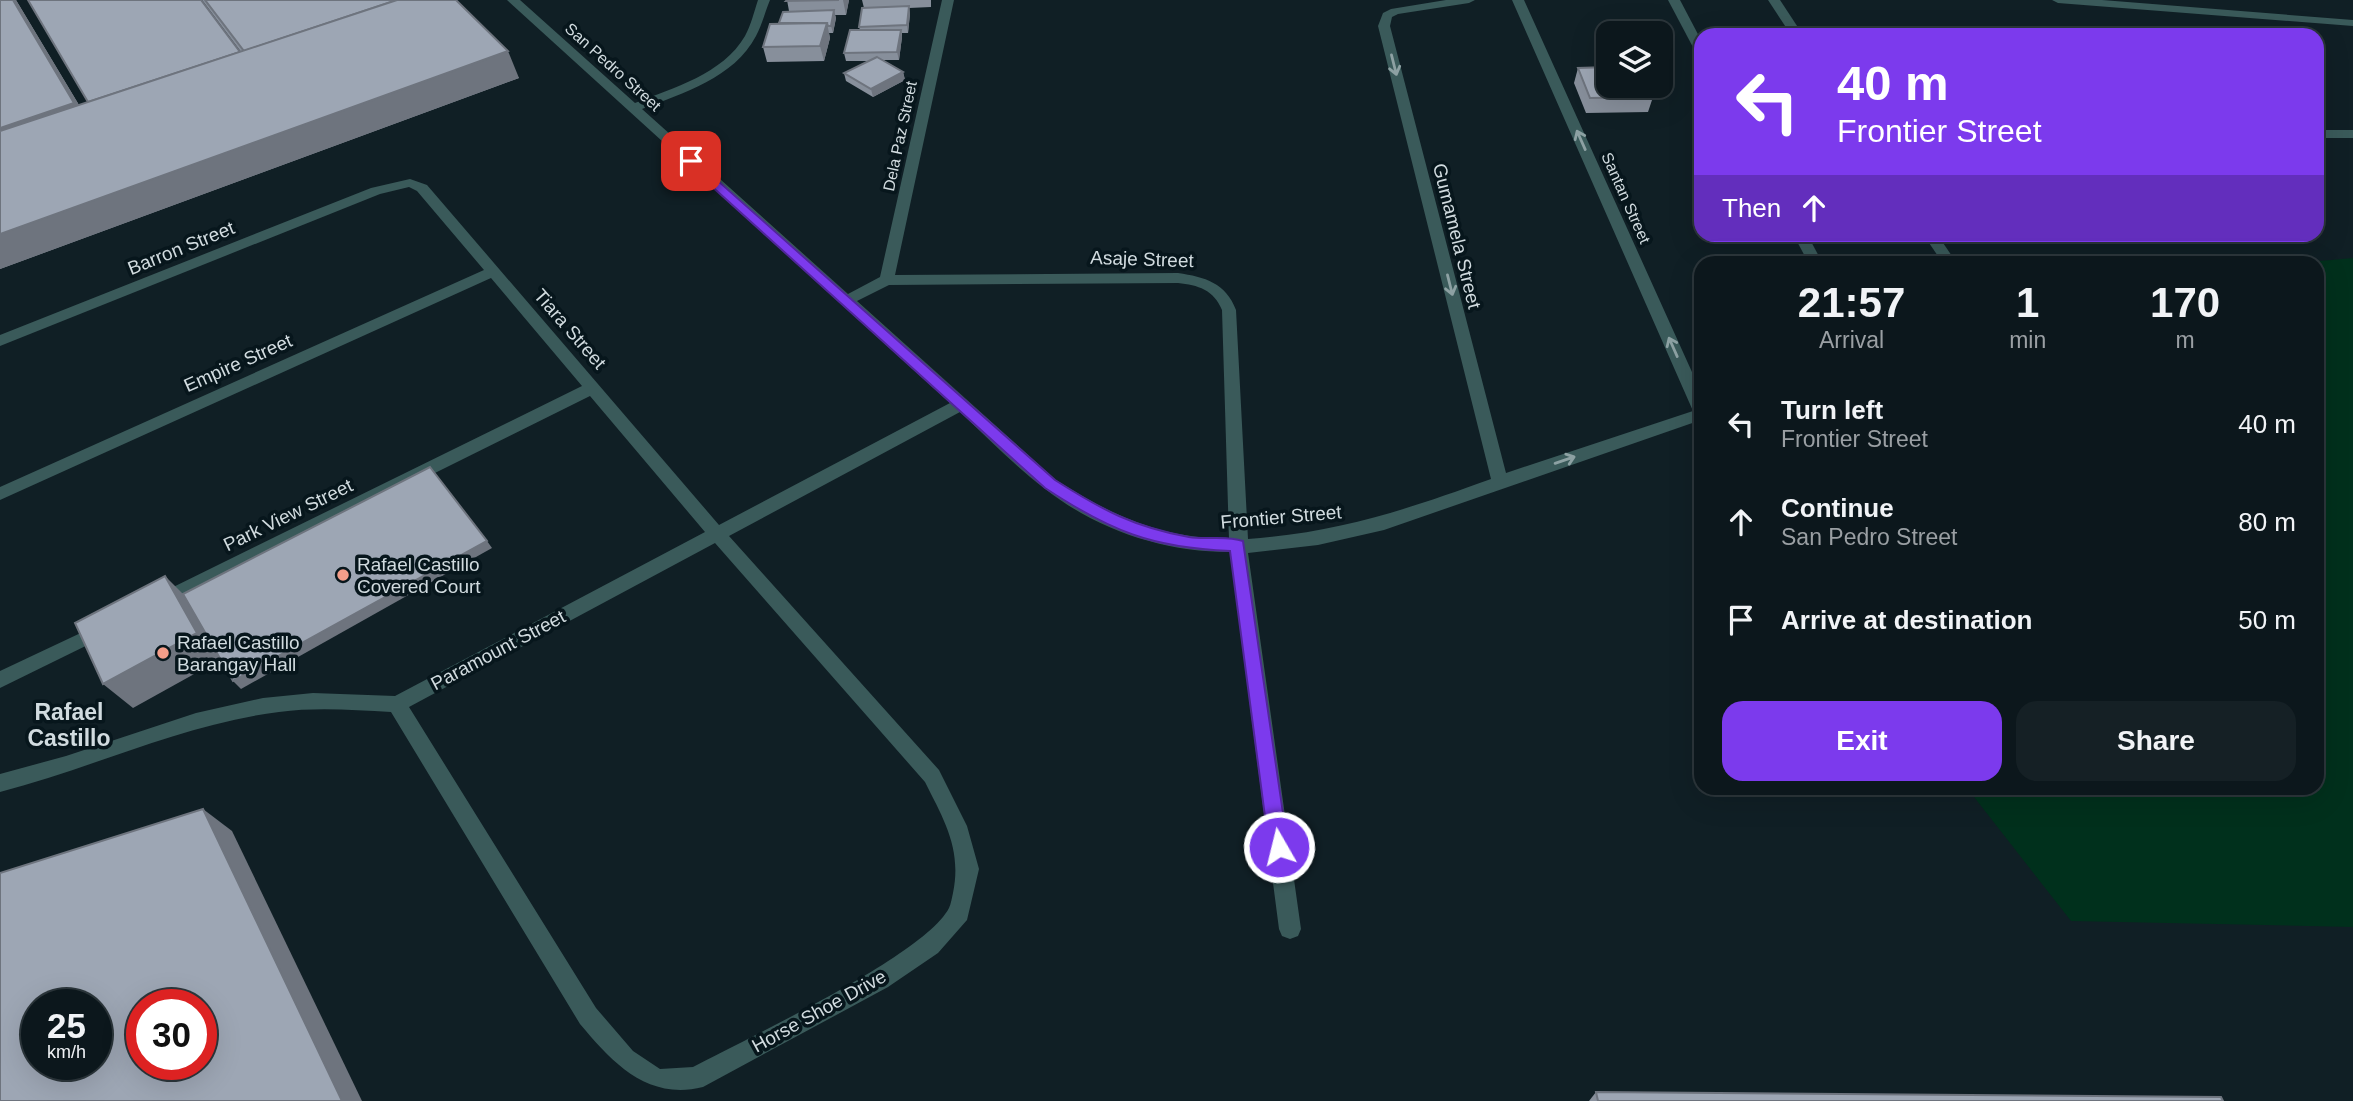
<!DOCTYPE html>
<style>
:root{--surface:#0c171c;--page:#152025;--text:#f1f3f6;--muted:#9a9fa3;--line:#2c363b;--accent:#7c3aed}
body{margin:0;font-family:Arial,sans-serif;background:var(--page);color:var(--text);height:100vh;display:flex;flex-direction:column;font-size:26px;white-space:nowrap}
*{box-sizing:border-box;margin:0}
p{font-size:23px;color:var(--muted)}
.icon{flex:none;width:38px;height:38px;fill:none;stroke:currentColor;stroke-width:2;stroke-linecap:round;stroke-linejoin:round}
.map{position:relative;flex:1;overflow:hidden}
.panel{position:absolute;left:1694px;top:256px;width:630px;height:539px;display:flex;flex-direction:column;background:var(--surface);border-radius:21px;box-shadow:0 7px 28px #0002,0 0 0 2px var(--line)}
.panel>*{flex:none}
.guide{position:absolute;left:1694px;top:28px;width:630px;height:214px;border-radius:21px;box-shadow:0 7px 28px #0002,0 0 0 2px var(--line);background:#7c3aed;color:#fff;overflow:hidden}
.fabs{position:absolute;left:1596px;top:21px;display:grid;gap:14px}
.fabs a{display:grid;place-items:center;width:77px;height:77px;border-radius:14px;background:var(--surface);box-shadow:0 7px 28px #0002,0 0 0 2px var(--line);font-size:35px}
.speed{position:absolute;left:21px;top:989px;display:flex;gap:14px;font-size:35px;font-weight:700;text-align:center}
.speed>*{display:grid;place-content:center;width:91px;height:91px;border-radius:50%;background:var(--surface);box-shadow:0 7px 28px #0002,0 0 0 2px var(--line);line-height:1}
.speed small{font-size:18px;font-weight:400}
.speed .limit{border:10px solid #d22;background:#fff;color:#111}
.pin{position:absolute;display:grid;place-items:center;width:60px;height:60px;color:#fff;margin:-30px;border-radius:14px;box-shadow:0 4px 10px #0006}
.me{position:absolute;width:77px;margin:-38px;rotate:352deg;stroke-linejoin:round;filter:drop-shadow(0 0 5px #0008)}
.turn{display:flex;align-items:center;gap:24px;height:147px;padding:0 28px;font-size:32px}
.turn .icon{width:91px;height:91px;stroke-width:2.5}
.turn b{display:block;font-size:49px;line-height:60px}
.then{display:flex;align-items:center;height:66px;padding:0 28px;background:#0003;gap:14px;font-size:26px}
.eta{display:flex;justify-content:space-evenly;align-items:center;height:119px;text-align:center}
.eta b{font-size:42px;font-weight:800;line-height:49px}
.button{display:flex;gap:14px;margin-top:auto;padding:14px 28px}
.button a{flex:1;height:80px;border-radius:21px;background:var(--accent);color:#fff;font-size:28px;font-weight:800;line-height:80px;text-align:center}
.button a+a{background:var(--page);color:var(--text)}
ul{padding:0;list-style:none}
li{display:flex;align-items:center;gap:21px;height:98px;padding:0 28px}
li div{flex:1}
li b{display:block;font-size:26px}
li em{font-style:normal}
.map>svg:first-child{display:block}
.green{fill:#00301c}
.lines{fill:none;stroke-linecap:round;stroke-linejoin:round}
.minor{fill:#3a5a5a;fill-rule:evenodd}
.wall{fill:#878f9b}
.shaded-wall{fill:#6e747e}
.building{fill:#9da6b4;stroke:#6e747e;stroke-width:2;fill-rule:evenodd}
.oneway{stroke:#8da1a3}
.route{fill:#7c3aed;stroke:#51269a;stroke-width:2}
.poi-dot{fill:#f49e8a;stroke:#07161c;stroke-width:2.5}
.labels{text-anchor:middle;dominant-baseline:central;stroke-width:7;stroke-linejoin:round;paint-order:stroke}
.far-street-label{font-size:16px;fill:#d1dbdf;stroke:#07161c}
.street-label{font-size:19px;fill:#d1dbdf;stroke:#07161c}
.poi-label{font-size:19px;fill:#d1dbdf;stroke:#07161c;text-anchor:start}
.quarter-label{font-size:23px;font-weight:bold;fill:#d1dbdf;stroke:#07161c}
</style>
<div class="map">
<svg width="2353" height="1101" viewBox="0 0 2353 1101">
<rect width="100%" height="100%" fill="#101f25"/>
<!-- green -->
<polygon class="green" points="2353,258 2353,927 2071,921 1967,788 2317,788 2317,262 2309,262"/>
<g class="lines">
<!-- minor -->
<g class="minor">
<path d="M 507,0 L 520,0 L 635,103 C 673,88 723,74 745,36 C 751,25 754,12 758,0 L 770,0 C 765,12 762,25 756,36 C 734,78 683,93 642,109 L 848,294 L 880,277 L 942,0 L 954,0 L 895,275 L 1178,273 C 1205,277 1226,283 1236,310 L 1248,539 C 1341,532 1405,510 1491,479 L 1378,26 L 1383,13 L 1391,9 L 1446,0 L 1475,0 L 1469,3 L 1398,14 L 1392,17 L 1390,26 L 1506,473 L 1693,411 L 1512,0 L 1524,0 L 1701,392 L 1701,420 L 1384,530 L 1318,545 L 1248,553 L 1301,929 L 1298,936 L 1290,939 L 1282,936 L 1279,929 L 1230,552 C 1163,552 1097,530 1044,488 C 1014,465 987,437 960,412 L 729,536 L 939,770 L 967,826 L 979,869 L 967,920 L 938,953 L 888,987 L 703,1087 C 647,1101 612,1062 580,1024 L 391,712 C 354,710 316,707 279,712 C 183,724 93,768 0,792 L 0,774 L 66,756 L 196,713 L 263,698 L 313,693 L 395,696 L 705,532 L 590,396 L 167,606 L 161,608 L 155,606 L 152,601 L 155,596 L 582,386 L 491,278 L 0,500 L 0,487 L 484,270 L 417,191 L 409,187 L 380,194 L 0,346 L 0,335 L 371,188 L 410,179 L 427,185 L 719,525 L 950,403 ZM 1178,283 C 1198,285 1214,290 1222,310 L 1229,539 C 1160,538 1113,516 1056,480 L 857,301 L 889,285 ZM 715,543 L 925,782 C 944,820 962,849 953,893 C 952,897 951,904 949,908 C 924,956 747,1038 693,1067 L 660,1069 L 633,1051 L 596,1008 L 409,707 Z"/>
<polygon points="1668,0 1680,0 1701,40 1701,55 1695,51"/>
<polygon points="1768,0 1780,0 1803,35 1791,35"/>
<polygon points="2052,0 2102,0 2353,20 2353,26 2058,3"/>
<rect x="2317" y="130" width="36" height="8"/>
<polygon points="1793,234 1807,234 1822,262 1808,262"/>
<polygon points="1923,234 1937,234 1956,262 1942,262"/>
<polygon points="104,622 110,624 113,629 110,634 0,688 0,671"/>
</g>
</g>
<!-- wall -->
<g class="wall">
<polygon points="0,0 16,0 79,105 241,52 202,0 456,0 519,78 0,269"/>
<polygon points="787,0 849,0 846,15 835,15 836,18 833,33 829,33 830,38 824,61 767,62 763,47 789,11"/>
<polygon points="862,0 931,0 931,7 909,8 910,14 908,33 902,33 902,37 899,60 883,60 903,72 905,80 873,97 846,81 844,73 869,61 846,61 844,53 860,30 859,27 864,8"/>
<polygon points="1578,68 1653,97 1648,112 1586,113 1574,83"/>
<polygon points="1596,1092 2223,1101 1589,1101"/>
</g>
<!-- shaded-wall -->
<g class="shaded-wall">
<polygon points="13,0 16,0 94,130 0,162 0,128"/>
<polygon points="843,0 849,0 846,15"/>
<polygon points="909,6 910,14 908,33 907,25"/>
<polygon points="834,10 836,18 833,33 831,26"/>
<polygon points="827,23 830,38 824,61 820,46"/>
<polygon points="901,30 902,37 899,60 897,52"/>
<polygon points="508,51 519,78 0,269 0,234"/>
<polygon points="903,72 905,80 873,97 871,89"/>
<polygon points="487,541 492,548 241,689 233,681"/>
<polygon points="165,576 191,602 223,658 133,708 103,684"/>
<polygon points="203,809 232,831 362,1101 342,1101"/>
</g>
<!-- building -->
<g class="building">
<polygon points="0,0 13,0 74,103 0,128"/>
<polygon points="28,0 201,0 240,52 88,102"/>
<polygon points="205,0 397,0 244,51"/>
<polygon points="397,0 456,0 508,51 0,234 0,131"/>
<polygon points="787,0 839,0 786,1"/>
<polygon points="909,6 907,25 859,27 862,8"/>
<polygon points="834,10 831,26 828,26 827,23 779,23 783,12"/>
<polygon points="827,23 820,46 763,47 770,24"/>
<polygon points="850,30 901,30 897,52 844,53"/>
<polygon points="877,57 903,72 871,89 844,73"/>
<polygon points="1608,67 1608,86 1648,86 1653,97 1590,98 1578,68"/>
<polygon points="430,467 487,541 233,681 183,594"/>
<polygon points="165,576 197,633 103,684 75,623"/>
<path d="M 203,809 L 342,1101 L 0,1101 L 0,873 ZM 37,1004 L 96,1004 L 96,1064 L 37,1064 ZM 142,1004 L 201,1004 L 201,1064 L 142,1064 Z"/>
<polygon points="1596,1092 2221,1097 2223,1101 1598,1101"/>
</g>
<!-- one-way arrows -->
<defs><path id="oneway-shaft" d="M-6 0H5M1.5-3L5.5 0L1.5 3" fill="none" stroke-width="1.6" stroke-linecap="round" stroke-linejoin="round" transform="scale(1.75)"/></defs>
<g class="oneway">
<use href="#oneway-shaft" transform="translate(1394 65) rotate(76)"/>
<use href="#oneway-shaft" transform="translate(1581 140) rotate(-114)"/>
<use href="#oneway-shaft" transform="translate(1450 285) rotate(76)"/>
<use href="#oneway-shaft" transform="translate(1673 347) rotate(-114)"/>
<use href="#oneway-shaft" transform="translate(1565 460) rotate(-19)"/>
</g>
<!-- route -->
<path class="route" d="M 691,157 L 1055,480 C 1102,510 1134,527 1189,537 C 1207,540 1226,535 1243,541 L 1288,847 L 1285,853 L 1279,856 L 1272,853 L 1269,847 L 1230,551 C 1152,548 1110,531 1045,488 L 687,164 L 687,158 Z"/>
<!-- markers -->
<g class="poi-dot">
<circle cx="343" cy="575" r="7"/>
<circle cx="163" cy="653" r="7"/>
</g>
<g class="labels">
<!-- far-street labels -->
<g class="far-street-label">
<text transform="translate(613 67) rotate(42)">San Pedro Street</text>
<text transform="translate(900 136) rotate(-78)">Dela Paz Street</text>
<text transform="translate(1626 198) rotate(66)">Santan Street</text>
</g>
<!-- street labels -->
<g class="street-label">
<text transform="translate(1457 236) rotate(76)">Gumamela Street</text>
<text transform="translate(181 248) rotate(-22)">Barron Street</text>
<text transform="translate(1142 259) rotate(2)">Asaje Street</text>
<text transform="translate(570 329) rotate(49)">Tiara Street</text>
<text transform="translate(238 363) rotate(-24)">Empire Street</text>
<text transform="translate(288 515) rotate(-26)">Park View Street</text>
<text transform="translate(1281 517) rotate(-5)">Frontier Street</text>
<text transform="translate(498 650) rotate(-28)">Paramount Street</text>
<text transform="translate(819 1011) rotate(-29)">Horse Shoe Drive</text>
</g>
<!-- poi labels -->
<g class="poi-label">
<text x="357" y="564">Rafael Castillo<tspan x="357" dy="22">Covered Court</tspan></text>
<text x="177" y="642">Rafael Castillo<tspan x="177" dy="22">Barangay Hall</tspan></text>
</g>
<!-- quarter labels -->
<g class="quarter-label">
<text x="69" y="712">Rafael<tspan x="69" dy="26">Castillo</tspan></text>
</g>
</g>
</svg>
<div class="fabs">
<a><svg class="icon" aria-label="layers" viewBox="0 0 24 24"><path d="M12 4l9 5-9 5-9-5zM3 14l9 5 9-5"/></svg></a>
</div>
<div class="speed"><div>25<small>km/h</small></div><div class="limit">30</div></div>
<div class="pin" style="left:691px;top:161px;background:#d93025"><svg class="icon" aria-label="arrive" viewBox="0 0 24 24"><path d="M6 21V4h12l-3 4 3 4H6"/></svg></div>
<svg class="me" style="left:1279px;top:847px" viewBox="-20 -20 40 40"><circle r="17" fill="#7c3aed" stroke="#fff" stroke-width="3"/><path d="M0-11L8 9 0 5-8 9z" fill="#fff"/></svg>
<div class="guide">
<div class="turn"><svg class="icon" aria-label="left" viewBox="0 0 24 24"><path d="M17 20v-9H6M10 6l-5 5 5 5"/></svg><div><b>40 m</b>Frontier Street</div></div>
<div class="then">Then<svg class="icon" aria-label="ahead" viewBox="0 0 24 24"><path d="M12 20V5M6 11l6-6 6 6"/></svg></div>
</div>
<section class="panel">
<div class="eta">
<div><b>21:57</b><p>Arrival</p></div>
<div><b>1</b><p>min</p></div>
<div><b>170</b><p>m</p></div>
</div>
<ul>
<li><svg class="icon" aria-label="left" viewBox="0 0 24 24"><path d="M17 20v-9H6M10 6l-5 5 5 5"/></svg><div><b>Turn left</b><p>Frontier Street</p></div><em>40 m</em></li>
<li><svg class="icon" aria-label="ahead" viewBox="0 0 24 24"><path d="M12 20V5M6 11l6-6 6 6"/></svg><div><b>Continue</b><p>San Pedro Street</p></div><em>80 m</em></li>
<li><svg class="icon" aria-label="arrive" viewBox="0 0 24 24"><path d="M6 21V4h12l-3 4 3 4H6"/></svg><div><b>Arrive at destination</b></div><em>50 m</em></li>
</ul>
<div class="button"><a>Exit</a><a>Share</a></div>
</section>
</div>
